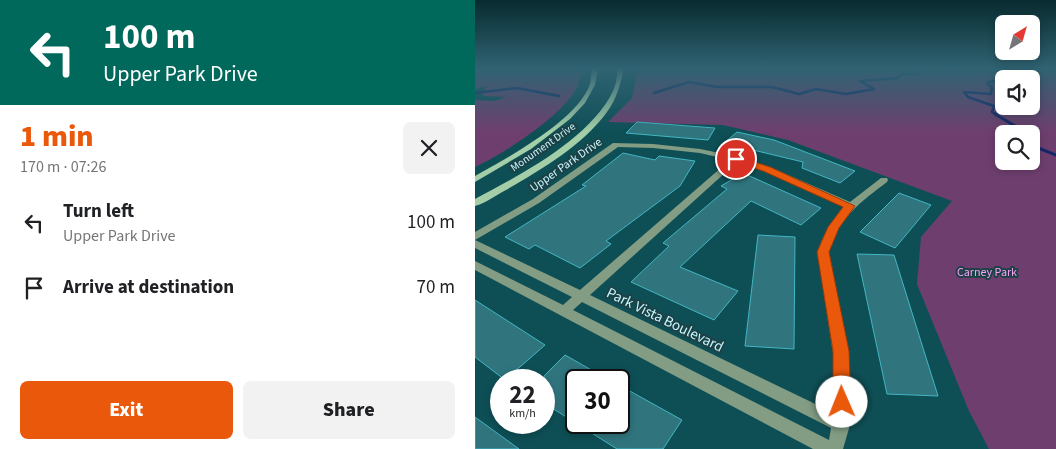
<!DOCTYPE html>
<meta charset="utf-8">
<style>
:root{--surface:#fff;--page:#f2f2f2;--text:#202124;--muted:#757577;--accent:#ea580c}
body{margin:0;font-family:"Source Sans 3",sans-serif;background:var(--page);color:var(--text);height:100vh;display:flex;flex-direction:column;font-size:19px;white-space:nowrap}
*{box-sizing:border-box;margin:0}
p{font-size:16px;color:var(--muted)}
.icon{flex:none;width:28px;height:28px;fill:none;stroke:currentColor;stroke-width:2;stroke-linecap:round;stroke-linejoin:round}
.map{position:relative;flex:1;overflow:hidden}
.details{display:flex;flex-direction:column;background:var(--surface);width:475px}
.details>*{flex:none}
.top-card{background:#00695c;color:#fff;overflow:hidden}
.needle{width:32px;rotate:37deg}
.fabs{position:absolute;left:520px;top:15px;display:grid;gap:10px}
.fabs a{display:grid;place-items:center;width:45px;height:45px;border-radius:8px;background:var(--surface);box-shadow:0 2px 8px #0003;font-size:25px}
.speed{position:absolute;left:15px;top:369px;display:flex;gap:10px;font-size:25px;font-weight:700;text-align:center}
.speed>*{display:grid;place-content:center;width:65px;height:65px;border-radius:50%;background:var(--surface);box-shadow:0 2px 8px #0003;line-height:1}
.speed small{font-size:12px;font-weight:400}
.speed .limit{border:2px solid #111;border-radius:8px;background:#fff;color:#111}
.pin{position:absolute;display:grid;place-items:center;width:42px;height:42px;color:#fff;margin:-21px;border:2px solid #fff;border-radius:50%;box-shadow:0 1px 5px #0007}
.me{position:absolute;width:55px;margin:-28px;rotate:359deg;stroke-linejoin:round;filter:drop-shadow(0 0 4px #0008)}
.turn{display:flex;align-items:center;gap:18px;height:105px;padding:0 20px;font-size:22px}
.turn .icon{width:65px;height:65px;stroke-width:2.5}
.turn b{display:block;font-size:35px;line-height:42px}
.round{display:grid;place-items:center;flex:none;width:52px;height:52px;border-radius:8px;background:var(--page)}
.summary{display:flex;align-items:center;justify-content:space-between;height:85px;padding:0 20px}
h1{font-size:30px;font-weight:800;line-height:38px;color:var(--accent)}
.cta{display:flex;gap:10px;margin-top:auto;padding:10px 20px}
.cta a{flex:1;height:58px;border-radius:8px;background:var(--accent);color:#fff;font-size:20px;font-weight:800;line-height:58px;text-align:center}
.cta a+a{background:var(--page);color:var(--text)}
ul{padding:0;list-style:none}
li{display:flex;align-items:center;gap:15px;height:65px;padding:0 20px}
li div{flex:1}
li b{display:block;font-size:19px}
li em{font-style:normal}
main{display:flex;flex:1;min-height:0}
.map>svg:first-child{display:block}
.green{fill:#6e3f6e;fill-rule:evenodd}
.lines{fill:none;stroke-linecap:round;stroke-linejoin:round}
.stream-far1{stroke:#142768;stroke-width:2.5}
.stream{stroke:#142768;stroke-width:3}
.building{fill:#30757e;stroke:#42b6c4}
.minor{fill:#839d84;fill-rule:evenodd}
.secondary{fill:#a3cea7;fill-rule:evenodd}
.route{fill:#ea580c;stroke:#983908}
.labels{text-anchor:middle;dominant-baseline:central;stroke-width:4;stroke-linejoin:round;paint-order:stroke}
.far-street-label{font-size:11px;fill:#c4f7fe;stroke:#1e4146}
.street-label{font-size:12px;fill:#c4f7fe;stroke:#1e4146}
.park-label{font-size:12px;fill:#f6a2f6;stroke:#1e4146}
.near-street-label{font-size:15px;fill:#c4f7fe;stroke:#1e4146}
</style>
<main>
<section class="details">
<div class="top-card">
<div class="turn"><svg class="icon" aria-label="left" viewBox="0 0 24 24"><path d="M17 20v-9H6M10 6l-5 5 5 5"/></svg><div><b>100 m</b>Upper Park Drive</div></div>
</div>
<div class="summary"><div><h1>1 min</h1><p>170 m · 07:26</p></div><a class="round"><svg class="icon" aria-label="close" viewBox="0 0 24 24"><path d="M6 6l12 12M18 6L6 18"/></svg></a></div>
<ul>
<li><svg class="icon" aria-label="left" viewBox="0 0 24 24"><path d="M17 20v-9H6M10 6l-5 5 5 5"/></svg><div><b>Turn left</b><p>Upper Park Drive</p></div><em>100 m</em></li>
<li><svg class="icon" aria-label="arrive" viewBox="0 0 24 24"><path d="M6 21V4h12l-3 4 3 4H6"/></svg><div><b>Arrive at destination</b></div><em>70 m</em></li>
</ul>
<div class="cta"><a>Exit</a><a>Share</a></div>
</section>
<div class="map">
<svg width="581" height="449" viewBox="0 0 581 449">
<rect width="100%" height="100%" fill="#0e4f56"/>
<!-- green -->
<g class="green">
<path d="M 0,69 L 107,69 C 105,75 104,85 100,91 C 81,120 31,152 0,167 L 0,100 L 20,101 L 31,97 L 9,96 L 6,92 L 14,86 L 0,89 Z"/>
<path d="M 163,69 L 581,69 L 581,449 L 514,449 L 494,411 L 442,284 L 446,237 L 477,201 L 313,140 L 248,125 L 133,122 L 157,98 ZM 529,79 L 556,79 L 556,106 L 529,106 ZM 529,134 L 556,134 L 556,161 L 529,161 Z"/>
</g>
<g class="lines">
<!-- stream-far1 -->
<g class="stream-far1">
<polyline points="464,69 477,69"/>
<polyline points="523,69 529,79"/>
<polyline points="0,93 42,88 84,96"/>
<polyline points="179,93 214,82 242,87 297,87 324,94 341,89 371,94 399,89 385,81 422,78 427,74 441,74 452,69"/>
<polyline points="522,115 517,112 519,106 493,97 489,92 516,94 517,87 512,84 513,82 529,80"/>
</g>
<!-- stream -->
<g class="stream">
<polyline points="520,114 545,129 547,134"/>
<polyline points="556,145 581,155"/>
</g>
</g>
<!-- building -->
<g class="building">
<polygon points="162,122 240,128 233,140 151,133"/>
<polygon points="262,132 299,140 380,171 365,183 327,168 328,162 249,143"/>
<polygon points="148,153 180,160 184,156 220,161 205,186 131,241 136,244 105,268 60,245 54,249 30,237 111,186 107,185"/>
<polygon points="268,173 346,208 326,225 276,201 205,267 263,291 239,320 156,282 194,246 188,243 252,189 246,186"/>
<polygon points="424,193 456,205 420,248 385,232"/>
<polygon points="283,235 320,237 319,349 270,346"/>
<polygon points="382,254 419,255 463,396 412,394"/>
<polygon points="0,300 70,345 30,380 0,357"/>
<polygon points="90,355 134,380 101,380 101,422 144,422 144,385 207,420 188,449 142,449 69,403 69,376"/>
<polygon points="0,417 44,449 0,449"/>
</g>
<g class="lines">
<!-- minor -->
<path class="minor" d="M 138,143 L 178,144 L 225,149 L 264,157 L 295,167 L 375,202 L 406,178 L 412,178 L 413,180 L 412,182 C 388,200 361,220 354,251 C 351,266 361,291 364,307 C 372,344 378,383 373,421 L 375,425 L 368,449 L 338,449 L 0,270 L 0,261 L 88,305 L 97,297 L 0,248 L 0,240 L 105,290 L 255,160 L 225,153 L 178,148 L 143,147 L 64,203 L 0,240 L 0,232 L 58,199 ZM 262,162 L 289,171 L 370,207 C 358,220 345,236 343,255 L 359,360 L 359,413 L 115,295 ZM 107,302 L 356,428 L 354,440 L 98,310 Z"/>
<!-- secondary -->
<g class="secondary">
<path d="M 117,69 L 123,69 L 120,85 L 110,103 L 95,119 L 56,149 L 0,182 L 0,176 C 32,158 103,120 115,84 C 116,80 116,74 117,69 Z"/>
<path d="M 143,69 L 149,69 C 145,85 142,98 132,112 C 107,146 67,169 31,190 C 21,195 11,203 0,206 L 0,199 C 45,175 115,139 138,91 C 141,85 142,76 143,69 Z"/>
</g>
</g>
<!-- sky -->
<linearGradient id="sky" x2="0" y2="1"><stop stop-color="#082b2f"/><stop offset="0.52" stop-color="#306373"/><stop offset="1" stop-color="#306373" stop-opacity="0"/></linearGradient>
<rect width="581" height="132" fill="url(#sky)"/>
<!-- route -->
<polygon class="route" points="261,156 295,167 380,206 364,228 354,252 374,351 376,402 373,408 367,411 361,408 358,402 358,351 342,252 353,227 368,207 288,171 258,161 258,157"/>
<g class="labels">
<!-- far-street labels -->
<g class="far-street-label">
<text transform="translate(68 147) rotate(-35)">Monument Drive</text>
</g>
<!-- street labels -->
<g class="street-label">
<text transform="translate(91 165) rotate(-35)">Upper Park Drive</text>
</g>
<!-- park labels -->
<g class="park-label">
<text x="512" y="272">Carney Park</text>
</g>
<!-- near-street labels -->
<g class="near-street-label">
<text transform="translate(190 320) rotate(26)">Park Vista Boulevard</text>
</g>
</g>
</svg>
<div class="fabs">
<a><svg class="needle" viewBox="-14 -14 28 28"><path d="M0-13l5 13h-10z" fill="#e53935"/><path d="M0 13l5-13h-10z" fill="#757577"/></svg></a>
<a><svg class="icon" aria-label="sound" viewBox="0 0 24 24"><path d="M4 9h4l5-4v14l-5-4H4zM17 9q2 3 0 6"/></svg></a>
<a><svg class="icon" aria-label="search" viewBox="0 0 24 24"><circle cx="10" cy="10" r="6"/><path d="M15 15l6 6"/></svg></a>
</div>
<div class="speed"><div>22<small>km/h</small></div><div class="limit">30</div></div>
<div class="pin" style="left:261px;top:159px;background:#d93025"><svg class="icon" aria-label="arrive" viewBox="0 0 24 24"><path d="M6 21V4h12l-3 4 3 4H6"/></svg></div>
<svg class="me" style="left:367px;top:402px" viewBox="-20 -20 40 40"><circle r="19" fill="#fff"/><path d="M0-13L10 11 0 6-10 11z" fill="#ea580c"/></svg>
</div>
</main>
